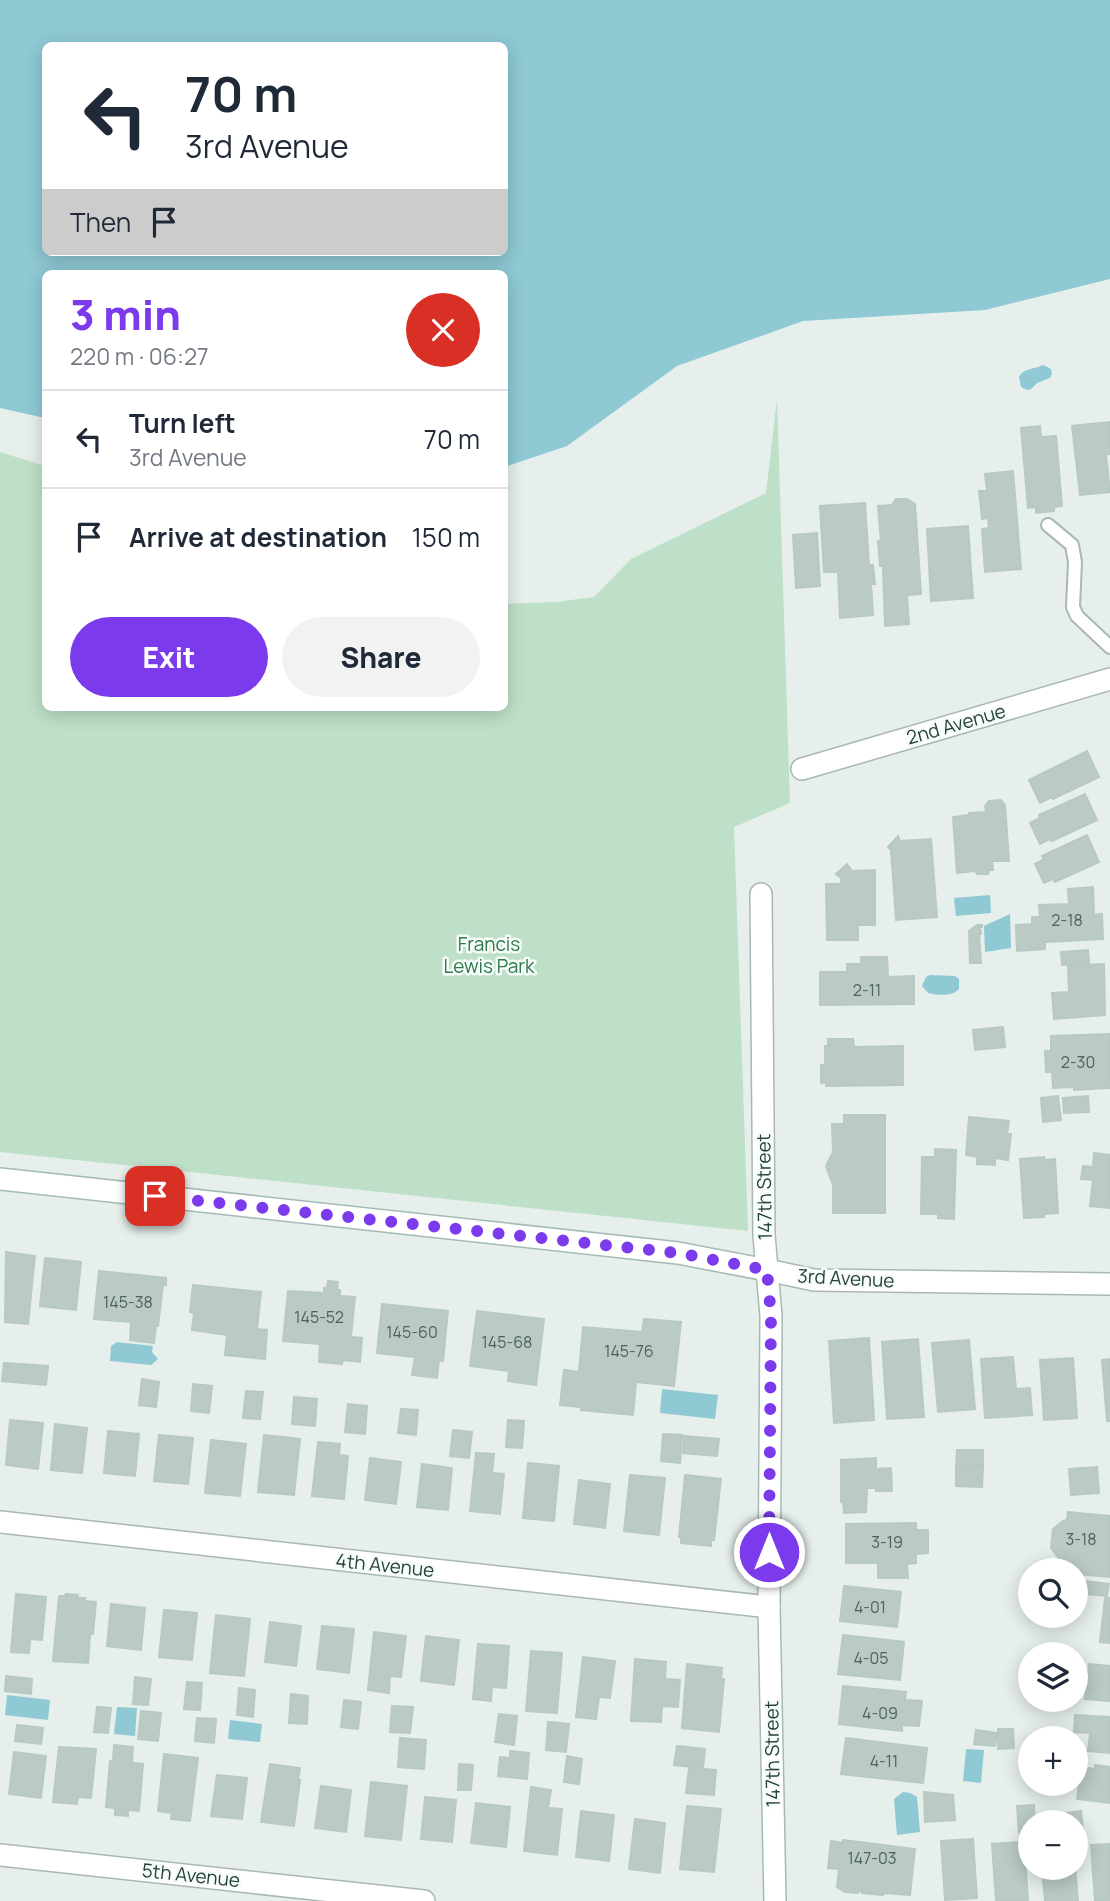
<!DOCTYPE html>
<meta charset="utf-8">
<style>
:root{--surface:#fff;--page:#f2f2f3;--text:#1f2937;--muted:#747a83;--line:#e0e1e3;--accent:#7c3aed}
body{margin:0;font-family:Manrope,sans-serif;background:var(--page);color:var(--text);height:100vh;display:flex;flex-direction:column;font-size:26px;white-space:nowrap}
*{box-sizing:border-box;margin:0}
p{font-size:23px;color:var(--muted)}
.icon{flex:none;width:38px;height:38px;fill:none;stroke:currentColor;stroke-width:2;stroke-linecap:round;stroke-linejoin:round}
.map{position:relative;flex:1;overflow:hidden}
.details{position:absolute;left:42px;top:270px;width:466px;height:441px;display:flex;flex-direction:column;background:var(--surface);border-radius:10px;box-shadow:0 4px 18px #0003}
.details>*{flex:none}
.hud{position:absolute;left:42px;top:42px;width:466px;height:214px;border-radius:10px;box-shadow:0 4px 18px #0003;background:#fff;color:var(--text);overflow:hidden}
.fabs{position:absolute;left:1018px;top:1558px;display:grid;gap:14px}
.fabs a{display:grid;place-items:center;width:70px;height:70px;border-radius:50%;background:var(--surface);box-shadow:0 4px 18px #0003;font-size:35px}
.pin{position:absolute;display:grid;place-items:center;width:60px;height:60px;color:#fff;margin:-30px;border-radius:14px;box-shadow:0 4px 10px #0006}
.me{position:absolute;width:77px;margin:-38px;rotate:0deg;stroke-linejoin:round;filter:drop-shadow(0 0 5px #0008)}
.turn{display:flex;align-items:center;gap:24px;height:147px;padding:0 28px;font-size:32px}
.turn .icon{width:91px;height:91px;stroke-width:2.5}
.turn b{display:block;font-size:49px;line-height:60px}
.then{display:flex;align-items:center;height:66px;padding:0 28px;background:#0003;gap:14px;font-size:26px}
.round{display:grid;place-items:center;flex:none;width:74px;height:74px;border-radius:37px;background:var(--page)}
.headline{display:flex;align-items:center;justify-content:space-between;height:119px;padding:0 28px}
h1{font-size:42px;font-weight:800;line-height:52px;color:var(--accent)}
.button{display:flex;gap:14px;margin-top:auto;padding:14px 28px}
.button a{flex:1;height:80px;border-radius:42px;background:var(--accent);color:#fff;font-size:28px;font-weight:800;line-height:80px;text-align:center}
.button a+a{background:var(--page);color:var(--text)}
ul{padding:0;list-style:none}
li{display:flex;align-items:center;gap:21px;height:98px;padding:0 28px;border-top:2px solid var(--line)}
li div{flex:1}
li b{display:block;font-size:26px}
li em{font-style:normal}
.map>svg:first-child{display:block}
.green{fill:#bfe0c8}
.water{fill:#8ec9d4;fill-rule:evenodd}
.building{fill:#bbcac4;stroke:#b8c9c2;stroke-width:2}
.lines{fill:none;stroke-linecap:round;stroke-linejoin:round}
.lane-casing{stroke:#a8b8b2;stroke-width:16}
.street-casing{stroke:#a8b8b2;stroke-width:24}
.secondary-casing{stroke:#a4bbb3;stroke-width:24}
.lane{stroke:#fff;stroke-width:12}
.street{stroke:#fff;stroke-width:21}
.secondary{stroke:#fff;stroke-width:21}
.route{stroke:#7c3aed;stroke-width:12;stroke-dasharray:0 21.6}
.labels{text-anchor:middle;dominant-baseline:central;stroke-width:5;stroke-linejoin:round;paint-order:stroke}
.number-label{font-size:16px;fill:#4a645c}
.street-label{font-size:19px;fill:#24423a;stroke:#f7fbf9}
.park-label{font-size:19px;fill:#2d7a4b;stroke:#f7fbf9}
</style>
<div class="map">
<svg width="1110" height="1901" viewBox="0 0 1110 1901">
<rect width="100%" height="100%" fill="#e6efeb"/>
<!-- green -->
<polygon class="green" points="777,399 790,803 734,827 748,1231 0,1152 0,452 45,466 46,707 504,707 504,604 556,602 594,597 631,559 766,493"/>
<!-- water -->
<g class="water">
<path d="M 0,0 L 1110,0 L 1110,279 L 985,310 L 803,321 L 677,366 L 567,446 L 504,467 L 504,273 L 46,273 L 45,418 L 0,408 ZM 46,46 L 504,46 L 504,252 L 46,252 Z"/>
<path d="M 1043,365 L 1051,369 L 1052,374 L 1050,378 L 1037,383 L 1030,390 L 1025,389 L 1021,387 L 1019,377 C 1025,367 1034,370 1043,365 Z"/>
<polygon points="990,895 991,913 956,916 954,898"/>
<polygon points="1010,914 1011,948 985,952 984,926"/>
<path d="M 930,975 L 955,976 L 959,979 L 959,989 C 952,997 937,995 928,993 L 922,986 L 926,977 Z"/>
<polygon points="117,1342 153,1346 152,1352 158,1359 151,1365 110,1361 111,1346"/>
<polygon points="662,1389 718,1395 715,1419 660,1413"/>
<polygon points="7,1695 50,1700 48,1720 5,1715"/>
<polygon points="117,1707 137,1708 135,1736 114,1734"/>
<polygon points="230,1720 262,1724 260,1742 228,1739"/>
<polygon points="966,1749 984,1750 981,1783 963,1781"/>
<polygon points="903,1792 910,1793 917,1797 920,1832 897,1835 894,1799"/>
</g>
<!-- building -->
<g class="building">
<polygon points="1109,422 1110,454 1106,454 1110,492 1080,495 1072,426"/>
<polygon points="1040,426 1041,437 1056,436 1062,506 1054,507 1054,511 1036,513 1036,507 1028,508 1021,428"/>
<polygon points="1013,471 1021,569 985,572 982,529 989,528 988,518 982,519 979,491 987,491 985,474"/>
<polygon points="896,499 907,499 915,504 921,594 907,595 909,624 885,626 883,566 880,566 878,541 881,541 878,506 892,505"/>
<polygon points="865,503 869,565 873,565 875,584 871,584 873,615 840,618 838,572 824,572 820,506"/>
<polygon points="968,526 973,598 931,601 927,529"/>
<polygon points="817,533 820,586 796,588 793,535"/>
<polygon points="1087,751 1099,777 1053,799 1052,797 1040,803 1029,780"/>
<polygon points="1085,794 1097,820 1052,841 1050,839 1040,844 1030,823 1040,818 1039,815"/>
<polygon points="1001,800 1005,805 1009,861 992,861 993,870 989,870 988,874 977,874 975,871 957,873 953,817 969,815 969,813 986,812 985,806 989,801"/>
<polygon points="1087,835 1099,862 1055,882 1053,879 1044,883 1035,864 1044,859 1042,856"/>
<polygon points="898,836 900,841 931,839 937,917 896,920 891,850 888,847"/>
<polygon points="847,864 852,871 875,870 875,925 858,925 858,940 827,940 826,884 841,884 841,878 836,874"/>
<polygon points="1093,887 1094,915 1102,914 1103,939 1045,942 1045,949 1017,951 1016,925 1032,924 1032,917 1040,917 1039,905 1069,904 1068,889"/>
<polygon points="977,925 982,925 982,927 980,927 981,934 979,934 981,963 970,963 969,931"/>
<polygon points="1088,950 1089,963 1062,965 1061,952"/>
<polygon points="861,957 887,957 888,977 914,976 914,1004 820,1005 820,972 847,972 847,964 861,964"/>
<polygon points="1104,964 1105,1015 1054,1019 1052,993 1069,992 1068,966"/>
<polygon points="1003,1027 1005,1047 975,1050 973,1030"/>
<polygon points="1109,1034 1110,1088 1074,1090 1074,1087 1053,1088 1052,1072 1046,1072 1045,1051 1051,1051 1051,1036"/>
<polygon points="828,1039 853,1039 854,1047 903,1046 903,1085 826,1086 826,1082 821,1083 821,1065 825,1065 825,1046 828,1046"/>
<polygon points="1058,1096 1061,1120 1043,1122 1041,1098"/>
<polygon points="1088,1096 1089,1112 1064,1113 1063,1098"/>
<polygon points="844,1115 885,1115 885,1213 833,1213 833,1185 826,1166 833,1152 832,1124 844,1124"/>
<polygon points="969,1117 1009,1121 1007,1134 1011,1134 1008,1160 995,1158 995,1165 977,1164 977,1157 966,1155"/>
<polygon points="935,1149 956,1150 954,1219 938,1218 938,1214 921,1214 922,1157 935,1157"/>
<polygon points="1094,1153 1110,1155 1110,1208 1090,1206 1093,1180 1081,1179 1083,1166 1093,1167"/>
<polygon points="1044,1157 1044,1160 1055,1159 1058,1213 1044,1214 1044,1217 1024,1218 1020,1159"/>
<polygon points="6,1252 35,1256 28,1324 5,1322"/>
<polygon points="45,1258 81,1262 76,1310 40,1306"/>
<polygon points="99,1271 166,1278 166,1285 163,1285 158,1326 156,1326 154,1343 130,1340 131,1322 94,1319"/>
<polygon points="328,1281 338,1282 337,1290 340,1290 340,1296 355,1297 351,1337 362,1338 360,1362 343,1360 342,1364 319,1362 320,1344 283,1341 288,1291 324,1293 324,1288 327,1288"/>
<polygon points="193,1285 261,1292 257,1329 267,1330 265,1359 225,1355 227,1335 192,1330 194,1313 190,1312"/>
<polygon points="382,1304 448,1311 443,1361 439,1360 437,1378 412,1375 415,1357 377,1353"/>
<polygon points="477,1311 544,1319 536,1385 508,1381 509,1371 470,1366"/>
<polygon points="644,1319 681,1322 674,1386 636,1382 633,1415 581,1410 581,1407 560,1405 564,1370 579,1372 583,1327 642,1332"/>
<polygon points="869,1338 874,1420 834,1423 829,1341"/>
<polygon points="918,1339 924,1417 887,1419 882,1342"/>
<polygon points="969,1340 975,1409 938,1412 932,1343"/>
<polygon points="1013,1357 1016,1389 1030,1388 1032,1415 985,1418 981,1359"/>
<polygon points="1073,1358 1077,1418 1044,1420 1040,1360"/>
<polygon points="1110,1359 1110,1421 1107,1421 1102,1360"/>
<polygon points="4,1363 48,1366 46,1385 2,1381"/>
<polygon points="142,1379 159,1382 156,1407 139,1405"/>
<polygon points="193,1384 212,1386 209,1413 191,1411"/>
<polygon points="246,1391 263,1392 260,1419 243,1418"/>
<polygon points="294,1397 317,1399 315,1426 292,1424"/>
<polygon points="348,1404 367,1406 365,1434 345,1432"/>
<polygon points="401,1409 418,1410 416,1435 398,1433"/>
<polygon points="10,1420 43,1423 38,1469 6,1465"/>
<polygon points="508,1420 524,1421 522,1448 506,1447"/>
<polygon points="55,1424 87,1428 82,1473 51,1470"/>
<polygon points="453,1430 472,1432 469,1458 450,1456"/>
<polygon points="108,1431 139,1434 135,1476 104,1473"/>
<polygon points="663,1434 682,1435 680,1463 661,1461"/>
<polygon points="159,1435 193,1438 188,1484 154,1481"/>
<polygon points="264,1435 300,1439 294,1495 258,1492"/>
<polygon points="684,1436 719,1439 717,1456 683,1453"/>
<polygon points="211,1440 246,1444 240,1496 205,1493"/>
<polygon points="318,1442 340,1444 339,1455 348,1456 344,1499 312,1496"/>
<polygon points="957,1450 983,1450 983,1466 956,1466"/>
<polygon points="476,1453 494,1454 492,1473 504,1474 500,1514 470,1511"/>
<polygon points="370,1458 401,1462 396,1504 365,1500"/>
<polygon points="876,1458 876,1469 891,1468 892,1491 876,1491 876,1488 867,1488 866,1512 844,1513 843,1501 841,1502 841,1460"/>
<polygon points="528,1463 559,1466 554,1521 523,1518"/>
<polygon points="422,1464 452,1468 448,1510 417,1507"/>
<polygon points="956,1467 983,1467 982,1487 956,1486"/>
<polygon points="1097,1467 1099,1493 1071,1495 1069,1469"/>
<polygon points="630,1475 665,1478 659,1535 624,1531"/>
<polygon points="685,1475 721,1479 714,1540 711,1540 711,1546 681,1543 681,1537 679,1537"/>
<polygon points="579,1480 610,1484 605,1528 574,1524"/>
<polygon points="1068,1512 1110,1516 1110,1577 1076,1574 1076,1570 1058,1570 1060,1560 1051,1548 1053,1529 1063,1521 1067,1520"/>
<polygon points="916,1523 916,1530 928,1530 928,1553 916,1554 916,1563 907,1564 908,1578 878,1578 878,1563 846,1563 846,1524"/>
<polygon points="1076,1580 1109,1584 1107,1596 1085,1594 1085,1601 1076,1600"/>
<polygon points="844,1586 901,1592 897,1627 840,1621"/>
<polygon points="16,1594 46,1597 42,1640 30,1639 29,1653 11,1652"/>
<polygon points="66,1594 78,1595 77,1598 85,1598 84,1601 96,1602 93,1634 90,1634 88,1663 53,1661 59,1596 65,1596"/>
<polygon points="1105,1598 1110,1598 1110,1643 1100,1642"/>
<polygon points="111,1604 145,1608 141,1650 107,1646"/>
<polygon points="164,1610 197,1613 192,1660 159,1657"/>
<polygon points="216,1615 250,1619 244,1676 210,1673"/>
<polygon points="270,1622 301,1626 296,1666 265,1662"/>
<polygon points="322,1626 354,1629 349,1673 317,1669"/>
<polygon points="374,1632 406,1636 401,1677 390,1676 389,1693 368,1690"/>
<polygon points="843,1635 904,1642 900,1680 838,1674"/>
<polygon points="426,1636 459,1640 454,1685 421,1681"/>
<polygon points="478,1644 509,1646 506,1688 492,1687 491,1701 473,1699"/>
<polygon points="531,1651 562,1653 557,1713 526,1711"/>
<polygon points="583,1657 615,1661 610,1698 599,1697 596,1719 576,1717"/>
<polygon points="635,1659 666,1662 665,1679 680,1680 678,1707 662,1706 661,1722 631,1721"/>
<polygon points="687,1664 722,1668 721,1679 724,1679 719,1732 682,1728"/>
<polygon points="1089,1664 1110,1666 1110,1701 1085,1699"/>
<polygon points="6,1676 32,1679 31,1694 5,1691"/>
<polygon points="135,1677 151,1679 148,1705 133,1704"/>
<polygon points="187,1682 202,1683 200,1710 184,1709"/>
<polygon points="843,1686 906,1692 905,1700 922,1701 919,1726 902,1725 902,1731 839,1724"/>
<polygon points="239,1688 255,1690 253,1717 237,1715"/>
<polygon points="291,1694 308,1696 307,1724 289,1723"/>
<polygon points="344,1700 361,1702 358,1729 341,1727"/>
<polygon points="392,1706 413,1707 410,1733 390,1732"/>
<polygon points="97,1707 111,1708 108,1733 94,1732"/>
<polygon points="141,1711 161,1713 158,1741 138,1739"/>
<polygon points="499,1714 517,1716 514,1745 495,1742"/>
<polygon points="1075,1715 1110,1717 1110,1753 1088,1751 1090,1733 1074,1732"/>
<polygon points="197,1718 216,1719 214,1743 195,1741"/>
<polygon points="548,1722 569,1724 566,1752 546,1750"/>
<polygon points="17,1725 43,1728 41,1744 15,1741"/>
<polygon points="998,1729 1013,1729 1014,1748 998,1749"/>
<polygon points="976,1730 997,1733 995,1746 974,1744"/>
<polygon points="400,1738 426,1740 424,1769 398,1767"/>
<polygon points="846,1738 927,1748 923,1783 841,1774"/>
<polygon points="114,1745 133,1747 132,1763 143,1764 139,1811 128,1810 128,1816 115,1815 115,1808 106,1807 110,1761 113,1761"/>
<polygon points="677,1746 705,1749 703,1768 674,1765"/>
<polygon points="59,1747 96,1749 91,1798 78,1797 77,1804 53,1802"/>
<polygon points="510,1751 529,1753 527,1779 498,1776 500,1757 510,1758"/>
<polygon points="14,1752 46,1756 41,1798 9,1794"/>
<polygon points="164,1754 198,1758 190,1821 171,1819 172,1813 158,1811"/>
<polygon points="567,1756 582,1759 579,1784 564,1782"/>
<polygon points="270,1764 300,1768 298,1780 300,1780 294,1826 261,1822"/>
<polygon points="459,1764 473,1765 471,1790 458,1790"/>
<polygon points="1095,1765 1110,1767 1110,1803 1077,1799 1081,1767 1095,1769"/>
<polygon points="689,1768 716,1770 714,1795 686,1793"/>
<polygon points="217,1775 247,1778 242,1819 211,1816"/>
<polygon points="371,1782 407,1786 401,1840 365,1836"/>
<polygon points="321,1786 351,1790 346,1832 315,1828"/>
<polygon points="531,1787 551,1790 548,1808 562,1809 557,1855 524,1851"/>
<polygon points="924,1792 953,1795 955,1820 925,1822"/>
<polygon points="425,1797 456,1800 452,1842 421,1839"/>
<polygon points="476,1803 510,1807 506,1847 471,1843"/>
<polygon points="1034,1805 1035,1822 1031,1822 1031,1832 1019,1833 1017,1806"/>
<polygon points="687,1806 721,1809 714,1872 680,1869"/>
<polygon points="581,1811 614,1815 609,1861 576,1857"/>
<polygon points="1081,1811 1084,1838 1076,1839 1076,1822 1067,1822 1066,1813"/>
<polygon points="635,1819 665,1823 660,1873 629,1869"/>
<polygon points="973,1839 977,1898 945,1900 941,1841"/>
<polygon points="843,1840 915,1849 910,1895 884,1893 883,1895 862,1893 862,1890 857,1893 845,1892 837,1887 839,1869 828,1868 831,1841 842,1843"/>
<polygon points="1024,1842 1028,1901 996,1901 992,1844"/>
<polygon points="1110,1844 1110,1901 1095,1901 1091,1845"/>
<polygon points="1042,1867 1075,1867 1078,1901 1045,1901"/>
</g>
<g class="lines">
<defs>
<polyline id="lane" points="1048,525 1072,545 1075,562 1073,607 1077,616 1110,647"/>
<g id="street">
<polyline points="802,769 1110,679"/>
<polyline points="761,894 764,1235 767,1270 814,1280 1110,1284"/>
<polyline points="0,1522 769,1607"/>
<polyline points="0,1855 424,1901"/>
</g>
<polyline id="secondary" points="0,1179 678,1253 767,1270 771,1316 769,1607 775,1901"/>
</defs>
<!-- lane casing -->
<use href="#lane" class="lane-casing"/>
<!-- street casing -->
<use href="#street" class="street-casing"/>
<!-- secondary casing -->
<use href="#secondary" class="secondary-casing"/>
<!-- lane -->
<use href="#lane" class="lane"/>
<!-- street -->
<use href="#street" class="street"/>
<!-- secondary -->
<use href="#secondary" class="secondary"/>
</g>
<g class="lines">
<!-- route -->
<polyline class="route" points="155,1196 678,1253 767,1270 771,1316 769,1552"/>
</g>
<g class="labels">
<!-- number labels -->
<g class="number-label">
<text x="1067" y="920">2-18</text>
<text x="867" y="990">2-11</text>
<text x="1078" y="1062">2-30</text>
<text x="128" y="1302">145-38</text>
<text x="319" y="1317">145-52</text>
<text x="412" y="1332">145-60</text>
<text x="507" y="1342">145-68</text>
<text x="629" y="1351">145-76</text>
<text x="1081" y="1539">3-18</text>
<text x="887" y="1542">3-19</text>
<text x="870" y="1607">4-01</text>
<text x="871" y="1658">4-05</text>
<text x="880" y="1713">4-09</text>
<text x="884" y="1761">4-11</text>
<text x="872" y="1858">147-03</text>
</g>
<!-- street labels -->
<g class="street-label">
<text transform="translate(956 724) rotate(-16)">2nd Avenue</text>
<text transform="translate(764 1187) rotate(-91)">147th Street</text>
<text transform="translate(846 1278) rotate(3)">3rd Avenue</text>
<text transform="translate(385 1565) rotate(6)">4th Avenue</text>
<text transform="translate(772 1754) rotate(-91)">147th Street</text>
<text transform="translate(191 1875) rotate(6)">5th Avenue</text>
</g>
<!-- park labels -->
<g class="park-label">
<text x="489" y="944">Francis<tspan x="489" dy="22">Lewis Park</tspan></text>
</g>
</g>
</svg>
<div class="fabs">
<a><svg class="icon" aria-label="search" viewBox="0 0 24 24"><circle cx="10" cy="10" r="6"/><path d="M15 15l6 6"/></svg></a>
<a><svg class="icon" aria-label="layers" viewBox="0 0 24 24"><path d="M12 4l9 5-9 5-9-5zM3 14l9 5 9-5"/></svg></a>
<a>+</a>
<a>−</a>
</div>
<div class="pin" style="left:155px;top:1196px;background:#d93025"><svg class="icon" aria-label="arrive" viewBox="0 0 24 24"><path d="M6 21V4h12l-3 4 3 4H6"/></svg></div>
<svg class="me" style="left:769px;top:1552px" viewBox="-20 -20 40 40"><circle r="17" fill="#7c3aed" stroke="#fff" stroke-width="3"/><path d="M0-11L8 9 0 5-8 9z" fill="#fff"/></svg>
<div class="hud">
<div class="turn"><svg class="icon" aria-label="left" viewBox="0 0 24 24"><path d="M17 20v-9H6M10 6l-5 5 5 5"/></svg><div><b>70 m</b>3rd Avenue</div></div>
<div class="then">Then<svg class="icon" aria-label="arrive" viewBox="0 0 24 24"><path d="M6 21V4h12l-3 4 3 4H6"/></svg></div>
</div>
<section class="details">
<div class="headline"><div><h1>3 min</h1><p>220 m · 06:27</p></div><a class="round" style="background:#d93025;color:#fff"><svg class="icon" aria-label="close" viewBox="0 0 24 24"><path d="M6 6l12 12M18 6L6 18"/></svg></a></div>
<ul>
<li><svg class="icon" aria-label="left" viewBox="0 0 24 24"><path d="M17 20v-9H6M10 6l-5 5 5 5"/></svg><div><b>Turn left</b><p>3rd Avenue</p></div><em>70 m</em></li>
<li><svg class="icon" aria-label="arrive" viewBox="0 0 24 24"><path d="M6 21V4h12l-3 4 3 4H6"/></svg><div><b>Arrive at destination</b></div><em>150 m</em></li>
</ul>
<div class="button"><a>Exit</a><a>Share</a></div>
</section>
</div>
